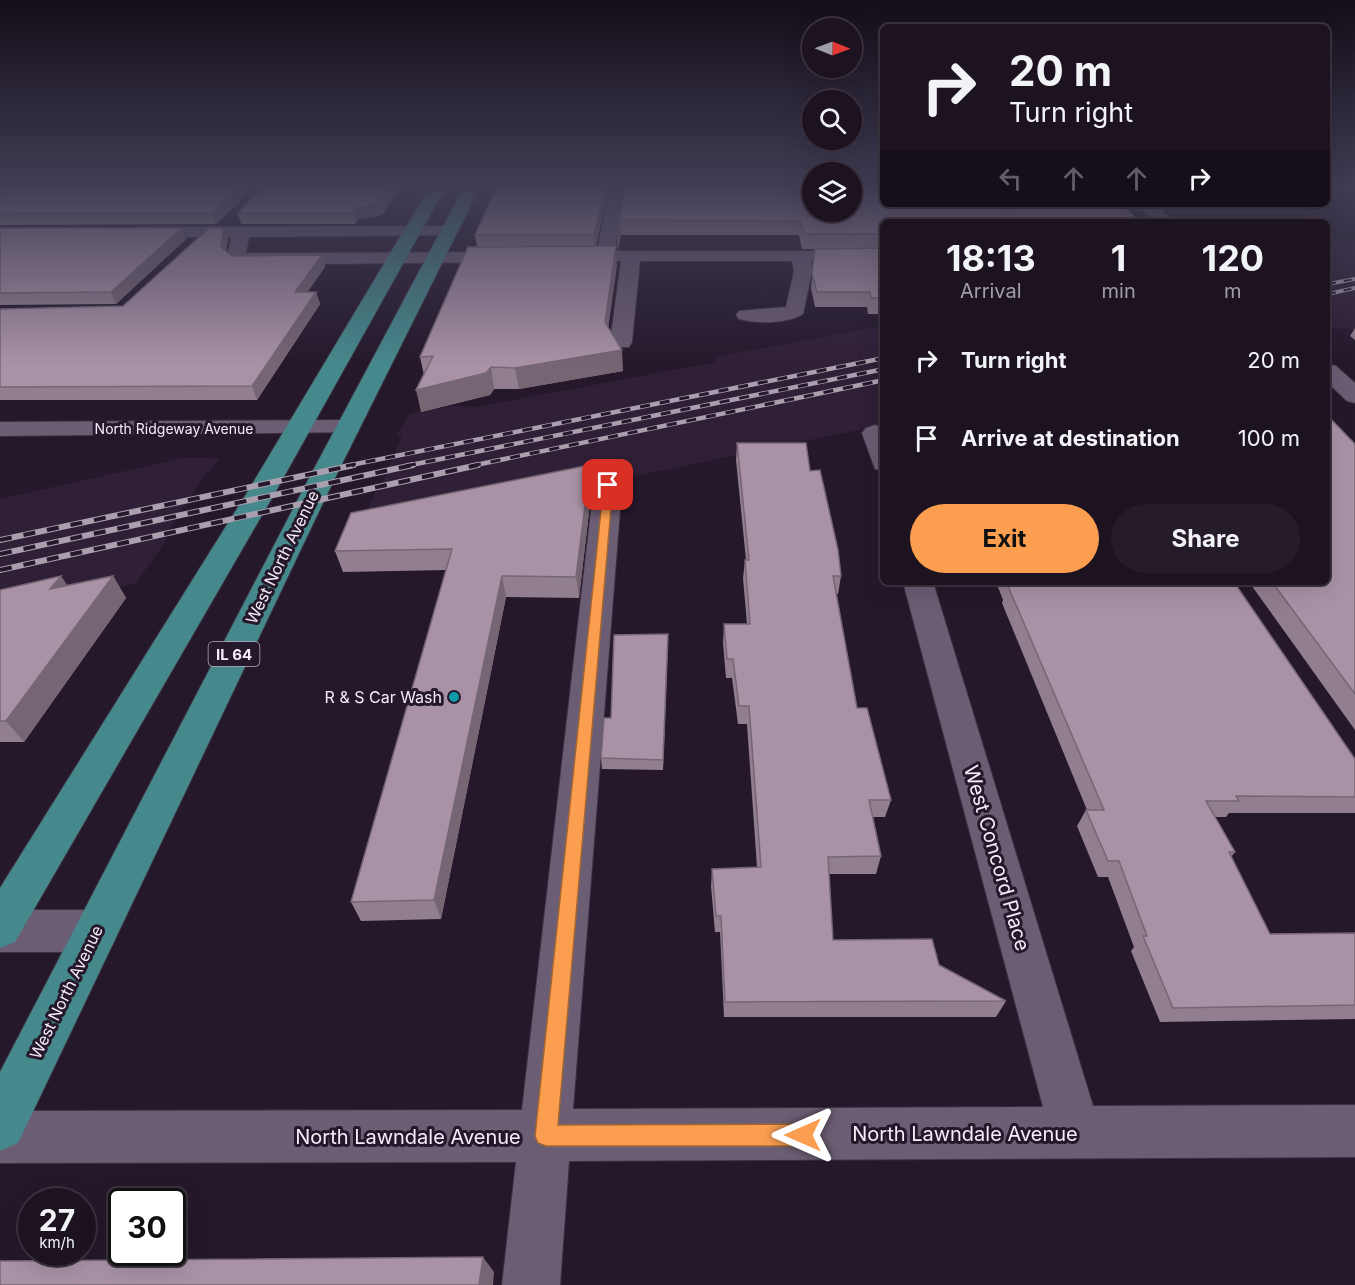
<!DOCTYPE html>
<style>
:root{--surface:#1c1220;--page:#251b29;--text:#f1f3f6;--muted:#a09ea5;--line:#3a323e;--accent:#fb9e50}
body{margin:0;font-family:Inter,sans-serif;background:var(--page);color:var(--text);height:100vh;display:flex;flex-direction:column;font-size:22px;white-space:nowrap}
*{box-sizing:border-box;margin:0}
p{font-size:20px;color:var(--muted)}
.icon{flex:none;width:33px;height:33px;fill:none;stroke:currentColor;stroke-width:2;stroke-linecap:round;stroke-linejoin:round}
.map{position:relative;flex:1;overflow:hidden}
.side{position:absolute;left:880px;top:219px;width:450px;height:366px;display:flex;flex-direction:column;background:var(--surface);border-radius:9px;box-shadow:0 6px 24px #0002,0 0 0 2px var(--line)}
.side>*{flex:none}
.top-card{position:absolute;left:880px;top:24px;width:450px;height:183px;border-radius:9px;box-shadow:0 6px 24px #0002,0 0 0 2px var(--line);background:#1c1220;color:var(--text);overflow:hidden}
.needle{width:39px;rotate:91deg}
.fabs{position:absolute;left:802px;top:18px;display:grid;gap:12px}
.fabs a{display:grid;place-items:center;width:60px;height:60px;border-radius:50%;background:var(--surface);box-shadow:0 6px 24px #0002,0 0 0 2px var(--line);font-size:30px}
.speed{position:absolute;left:18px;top:1188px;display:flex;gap:12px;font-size:30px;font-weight:700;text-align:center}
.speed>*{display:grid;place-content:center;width:78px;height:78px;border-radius:50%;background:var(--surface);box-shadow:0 6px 24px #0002,0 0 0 2px var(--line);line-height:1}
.speed small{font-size:15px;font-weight:400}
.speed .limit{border:3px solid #111;border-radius:9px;background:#fff;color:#111}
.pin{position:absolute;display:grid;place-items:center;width:51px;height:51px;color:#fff;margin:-26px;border-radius:12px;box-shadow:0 3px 9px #0006}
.me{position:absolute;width:66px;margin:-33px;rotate:270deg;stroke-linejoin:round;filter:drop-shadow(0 0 4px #0008)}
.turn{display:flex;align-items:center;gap:21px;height:126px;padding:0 30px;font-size:27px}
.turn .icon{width:78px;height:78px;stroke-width:2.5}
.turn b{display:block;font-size:42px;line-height:51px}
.lanes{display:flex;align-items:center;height:57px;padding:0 30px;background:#0003;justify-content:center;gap:30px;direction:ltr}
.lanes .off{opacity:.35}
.eta{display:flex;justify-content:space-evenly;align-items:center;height:102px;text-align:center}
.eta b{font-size:36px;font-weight:700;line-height:42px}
.button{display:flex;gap:12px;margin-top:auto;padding:12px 30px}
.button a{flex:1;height:69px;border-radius:36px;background:var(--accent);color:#111;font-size:24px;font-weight:700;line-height:69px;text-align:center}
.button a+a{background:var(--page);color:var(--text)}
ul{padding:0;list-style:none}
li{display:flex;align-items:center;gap:18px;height:78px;padding:0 30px}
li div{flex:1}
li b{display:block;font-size:22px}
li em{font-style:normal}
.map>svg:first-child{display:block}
.built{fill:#2f1f37}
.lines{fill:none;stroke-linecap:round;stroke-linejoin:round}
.minor-casing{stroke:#3c3241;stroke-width:2}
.major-casing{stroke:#3c3241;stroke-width:2}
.minor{fill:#6b5d73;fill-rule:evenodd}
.major{fill:#46898c;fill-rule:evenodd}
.rail-far2-casing{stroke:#a99fae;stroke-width:4}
.rail-far1-casing{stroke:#a99fae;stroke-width:4.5}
.rail-casing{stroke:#a99fae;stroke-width:6}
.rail-far2{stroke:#25182b;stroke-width:2;stroke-dasharray:8;stroke-linecap:butt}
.rail-far1{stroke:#25182b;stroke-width:3;stroke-dasharray:10;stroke-linecap:butt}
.rail{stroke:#25182b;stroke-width:4;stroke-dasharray:12;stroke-linecap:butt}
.wall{fill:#917e8f}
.shaded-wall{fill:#766674}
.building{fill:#a992a6;stroke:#766674;stroke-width:1.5}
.route{fill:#fb9e50;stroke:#a36734;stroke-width:1.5}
.culture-dot{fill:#0f9aa8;stroke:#25182b;stroke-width:2}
.labels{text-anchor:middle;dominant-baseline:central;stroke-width:6;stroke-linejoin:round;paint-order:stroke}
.far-street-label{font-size:14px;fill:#f4ecf9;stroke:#25182b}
.shield{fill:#25182b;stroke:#b6acbb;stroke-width:1.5}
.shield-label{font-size:15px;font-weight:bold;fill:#f4ecf9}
.street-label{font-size:16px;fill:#f4ecf9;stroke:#25182b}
.poi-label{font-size:16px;fill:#f4ecf9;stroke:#25182b;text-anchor:end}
.near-street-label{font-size:20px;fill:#f4ecf9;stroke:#25182b}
</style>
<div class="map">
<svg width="1355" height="1285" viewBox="0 0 1355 1285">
<rect width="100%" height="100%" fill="#25182b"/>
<!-- built -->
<g class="built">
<polygon points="1328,242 1355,242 1355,329 1328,328"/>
<polygon points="883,326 883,425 358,533 375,492 379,491 402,436 396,437 410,413 454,406 476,407 716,362 714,357"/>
<polygon points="183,458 220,458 199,483 164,538 168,538 136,583 0,614 0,499"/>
</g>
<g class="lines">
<defs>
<g id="minor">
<path d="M 610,185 L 672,185 L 677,189 L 669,194 L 624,194 L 615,251 L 884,251 L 884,261 L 811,261 L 812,271 L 803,314 C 787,324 757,324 739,319 L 736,315 L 739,311 L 786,307 L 794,271 L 792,261 L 640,261 L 632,342 L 629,347 L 613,347 L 610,342 L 621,261 L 570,261 L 561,256 L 570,251 L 597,251 Z"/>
<polygon points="1137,204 1155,204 1174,222 1155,222"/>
<polygon points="450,226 459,231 456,235 249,237 246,253 510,252 519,257 510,262 236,265 227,259 231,237 140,237 131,232 140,227"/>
<polygon points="1328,364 1336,366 1355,383 1355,403 1347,401 1328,383"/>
<polygon points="348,420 357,422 360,427 357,432 0,436 0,422"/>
<polygon points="875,425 884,428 884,471 875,469 862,433 866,428"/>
<polygon points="608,477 618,479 622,485 573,1109 1043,1107 903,582 933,582 1093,1106 1355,1105 1355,1157 569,1161 560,1285 502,1285 516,1162 0,1163 0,1111 522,1110 594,485 598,479"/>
<polygon points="0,910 96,910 112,916 118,931 112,946 96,952 0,952"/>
</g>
<g id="major">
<polygon points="431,185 447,185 276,491 15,942 0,948 0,888 248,491"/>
<polygon points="465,185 481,185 334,480 18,1143 0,1151 0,1072 308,480"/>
</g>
</defs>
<!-- minor casing -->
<use href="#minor" class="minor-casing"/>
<!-- major casing -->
<use href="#major" class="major-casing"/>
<!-- minor -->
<use href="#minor" class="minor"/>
<!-- major -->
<use href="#major" class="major"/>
<defs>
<g id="rail-far2">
<polyline points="1328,284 1355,279"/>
<polyline points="1328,294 1355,288"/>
</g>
<g id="rail-far1">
<polyline points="346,466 884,358"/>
<polyline points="406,466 884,369"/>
<polyline points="471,466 884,380"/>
</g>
<g id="rail">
<polyline points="0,540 354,465"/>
<polyline points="0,554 413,465"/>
<polyline points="0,570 478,465"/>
</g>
</defs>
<!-- rail-far2 casing -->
<use href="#rail-far2" class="rail-far2-casing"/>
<!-- rail-far1 casing -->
<use href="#rail-far1" class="rail-far1-casing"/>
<!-- rail casing -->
<use href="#rail" class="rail-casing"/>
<!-- rail-far2 -->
<use href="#rail-far2" class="rail-far2"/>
<!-- rail-far1 -->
<use href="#rail-far1" class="rail-far1"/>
<!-- rail -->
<use href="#rail" class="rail"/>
</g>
<!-- wall -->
<g class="wall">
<polygon points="0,185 256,185 216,224 0,225"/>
<polygon points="264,185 403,185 382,215 358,219 355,224 241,224 238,213"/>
<polygon points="609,185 596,246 617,265 608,328 623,371 519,389 494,389 490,395 421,412 424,375 420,357 477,247 475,235"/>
<polygon points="625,185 1004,209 1012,209 1009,204 1123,204 884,222 884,314 868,314 867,307 815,307 811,288 815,249 834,249 802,249 799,235 621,235 618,250 617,235"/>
<polygon points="0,228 186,239 116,304 0,305"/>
<polygon points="228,239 226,251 232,256 322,255 325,267 307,292 316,292 320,304 257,400 0,400 0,309 123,306"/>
<polygon points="1355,328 1355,340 1350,336"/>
<polygon points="737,443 810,471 841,576 838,594 836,594 857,708 891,800 885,817 873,817 881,856 876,874 829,874 833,940 939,965 1006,1001 996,1017 724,1017 720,932 715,932 711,886 712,869 757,867 747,724 738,724 732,678 726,678 723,643 724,624 747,624 743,578 745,560 746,560 736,460"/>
<polygon points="1355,444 1355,730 1249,582 1328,582"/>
<polygon points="592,486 579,598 506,597 441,919 361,921 351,902 446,570 343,572 335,551"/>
<polygon points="61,576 67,586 113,576 126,598 24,742 0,742 0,590"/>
<polygon points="996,582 1234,582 1355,759 1355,813 1229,813 1226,817 1215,817 1235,852 1231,857 1270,934 1355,933 1355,1019 1160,1022 1131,951 1134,947 1108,877 1098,877 1077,826 1086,810 1087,810 1002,603 1003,600"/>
<polygon points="668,634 663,770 602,769 601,758 611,718"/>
</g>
<!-- shaded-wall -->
<g class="shaded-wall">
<polygon points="242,185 256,185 216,224 212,213"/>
<polygon points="393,185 403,185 382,215 358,219 355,224 352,213 356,208"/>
<polygon points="606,185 609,185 595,250 594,235"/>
<polygon points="620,220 621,235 618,250 617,235"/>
<polygon points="182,228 186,239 116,304 111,292"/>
<polygon points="224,228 228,239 225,259 221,247"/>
<polygon points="616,246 617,265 606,343 605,322"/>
<polygon points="322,255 325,267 299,304 295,292"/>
<polygon points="316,292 320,304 257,400 252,386"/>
<polygon points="622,350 623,371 519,389 515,368"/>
<polygon points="491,367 494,389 490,395 421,412 416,390"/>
<polygon points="590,465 592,486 579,598 576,577"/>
<polygon points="61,576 75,597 50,589"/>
<polygon points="113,576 126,598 24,742 6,721"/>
<polygon points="502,576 506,597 441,919 434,900"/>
<polygon points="668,634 668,645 663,770 663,760"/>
<polygon points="483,1257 494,1272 493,1285 479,1285"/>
</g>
<!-- building -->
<g class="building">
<polygon points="0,185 242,185 212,213 0,214"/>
<polygon points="264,185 393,185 380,204 356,208 352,213 238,213"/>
<polygon points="498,185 606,185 594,235 475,235"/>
<polygon points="625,185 813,185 813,212 852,212 852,185 884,185 884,204 1001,204 1004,209 1026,208 1023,204 1123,204 1139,222 884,222 884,234 804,234 800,221 620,220 617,235"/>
<polygon points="0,228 182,228 111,292 0,293"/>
<polygon points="209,228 224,228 221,247 232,256 322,255 295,292 316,292 252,386 0,387 0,309 123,306"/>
<polygon points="616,246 605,322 622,350 515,368 491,367 486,373 416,390 433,356 420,357 468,247"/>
<polygon points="884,248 884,298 871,298 870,292 817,292 812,273 815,249"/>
<polygon points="1328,416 1355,444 1355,694 1272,582 1328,582"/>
<polygon points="737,443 806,443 810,471 820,470 838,550 841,576 833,576 857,708 867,708 891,800 869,800 881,856 828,857 833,940 932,939 939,965 1006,1001 725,1002 721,916 716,916 712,869 761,867 749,706 739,706 733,659 727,659 724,624 750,624 745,560 749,560"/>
<polygon points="590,465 576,577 502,576 434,900 351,902 452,549 335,551 351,513"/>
<polygon points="61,576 50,589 113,576 6,721 0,721 0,590"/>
<polygon points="1009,582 1234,582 1355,759 1355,797 1236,796 1239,801 1206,801 1235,852 1229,852 1270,934 1355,933 1355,1005 1173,1008 1143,936 1147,936 1119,861 1108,861 1086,810 1104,810 1008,586 1010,586"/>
<polygon points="668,634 663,760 601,758 604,718 611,718 614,635"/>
<polygon points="483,1257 479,1285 0,1285 0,1261"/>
</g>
<!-- sky -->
<linearGradient id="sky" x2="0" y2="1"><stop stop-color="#140d18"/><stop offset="0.51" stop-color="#403d55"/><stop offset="1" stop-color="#403d55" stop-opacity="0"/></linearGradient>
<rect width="1355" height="365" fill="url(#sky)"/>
<!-- route -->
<polygon class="route" points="604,482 613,485 558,1125 803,1124 811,1127 814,1135 811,1142 803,1146 546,1146 538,1143 535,1136"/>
<!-- markers -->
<circle class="culture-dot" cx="454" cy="697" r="6"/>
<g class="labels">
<!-- far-street labels -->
<g class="far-street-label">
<text x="174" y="428">North Ridgeway Avenue</text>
</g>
<!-- shield labels -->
<rect class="shield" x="208.5" y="642" width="51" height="24" rx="4.5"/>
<g class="shield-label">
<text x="234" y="654">IL 64</text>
</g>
<!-- street labels -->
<g class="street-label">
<text transform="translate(282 557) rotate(-64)">West North Avenue</text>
<text transform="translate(66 992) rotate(-64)">West North Avenue</text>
</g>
<!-- poi labels -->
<g class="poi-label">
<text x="442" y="697">R &amp; S Car Wash</text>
</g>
<!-- near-street labels -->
<g class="near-street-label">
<text transform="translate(997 858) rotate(74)">West Concord Place</text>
<text x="965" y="1134">North Lawndale Avenue</text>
<text x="408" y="1137">North Lawndale Avenue</text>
</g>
</g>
</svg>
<div class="fabs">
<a><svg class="needle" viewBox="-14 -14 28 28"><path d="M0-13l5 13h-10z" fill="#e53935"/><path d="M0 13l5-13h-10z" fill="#a09ea5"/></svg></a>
<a><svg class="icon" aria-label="search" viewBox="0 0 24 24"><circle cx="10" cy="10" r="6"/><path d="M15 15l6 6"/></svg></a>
<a><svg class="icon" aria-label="layers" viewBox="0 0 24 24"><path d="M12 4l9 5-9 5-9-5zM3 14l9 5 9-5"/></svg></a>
</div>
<div class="speed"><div>27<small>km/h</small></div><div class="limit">30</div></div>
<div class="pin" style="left:608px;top:485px;background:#d93025"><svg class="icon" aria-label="arrive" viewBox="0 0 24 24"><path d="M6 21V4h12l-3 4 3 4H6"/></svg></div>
<svg class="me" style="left:803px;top:1135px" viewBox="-20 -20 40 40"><path d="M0-17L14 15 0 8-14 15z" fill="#fb9e50" stroke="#fff" stroke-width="4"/></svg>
<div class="top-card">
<div class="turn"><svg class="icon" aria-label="right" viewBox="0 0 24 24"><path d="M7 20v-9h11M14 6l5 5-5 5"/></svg><div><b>20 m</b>Turn right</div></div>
<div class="lanes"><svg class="icon off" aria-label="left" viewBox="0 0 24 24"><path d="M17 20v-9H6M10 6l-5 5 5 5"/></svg><svg class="icon off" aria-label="ahead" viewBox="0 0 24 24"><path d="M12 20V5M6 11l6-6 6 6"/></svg><svg class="icon off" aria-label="ahead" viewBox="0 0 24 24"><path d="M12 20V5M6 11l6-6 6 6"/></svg><svg class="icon" aria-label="right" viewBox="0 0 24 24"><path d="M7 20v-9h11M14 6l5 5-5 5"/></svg></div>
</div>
<section class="side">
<div class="eta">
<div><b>18:13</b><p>Arrival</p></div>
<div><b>1</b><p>min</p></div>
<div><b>120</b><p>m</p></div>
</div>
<ul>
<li><svg class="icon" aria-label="right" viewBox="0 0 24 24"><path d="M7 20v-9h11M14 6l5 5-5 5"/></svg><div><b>Turn right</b></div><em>20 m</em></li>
<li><svg class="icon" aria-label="arrive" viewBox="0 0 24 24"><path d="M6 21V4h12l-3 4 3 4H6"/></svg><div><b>Arrive at destination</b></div><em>100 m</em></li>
</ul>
<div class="button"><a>Exit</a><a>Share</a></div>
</section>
</div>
